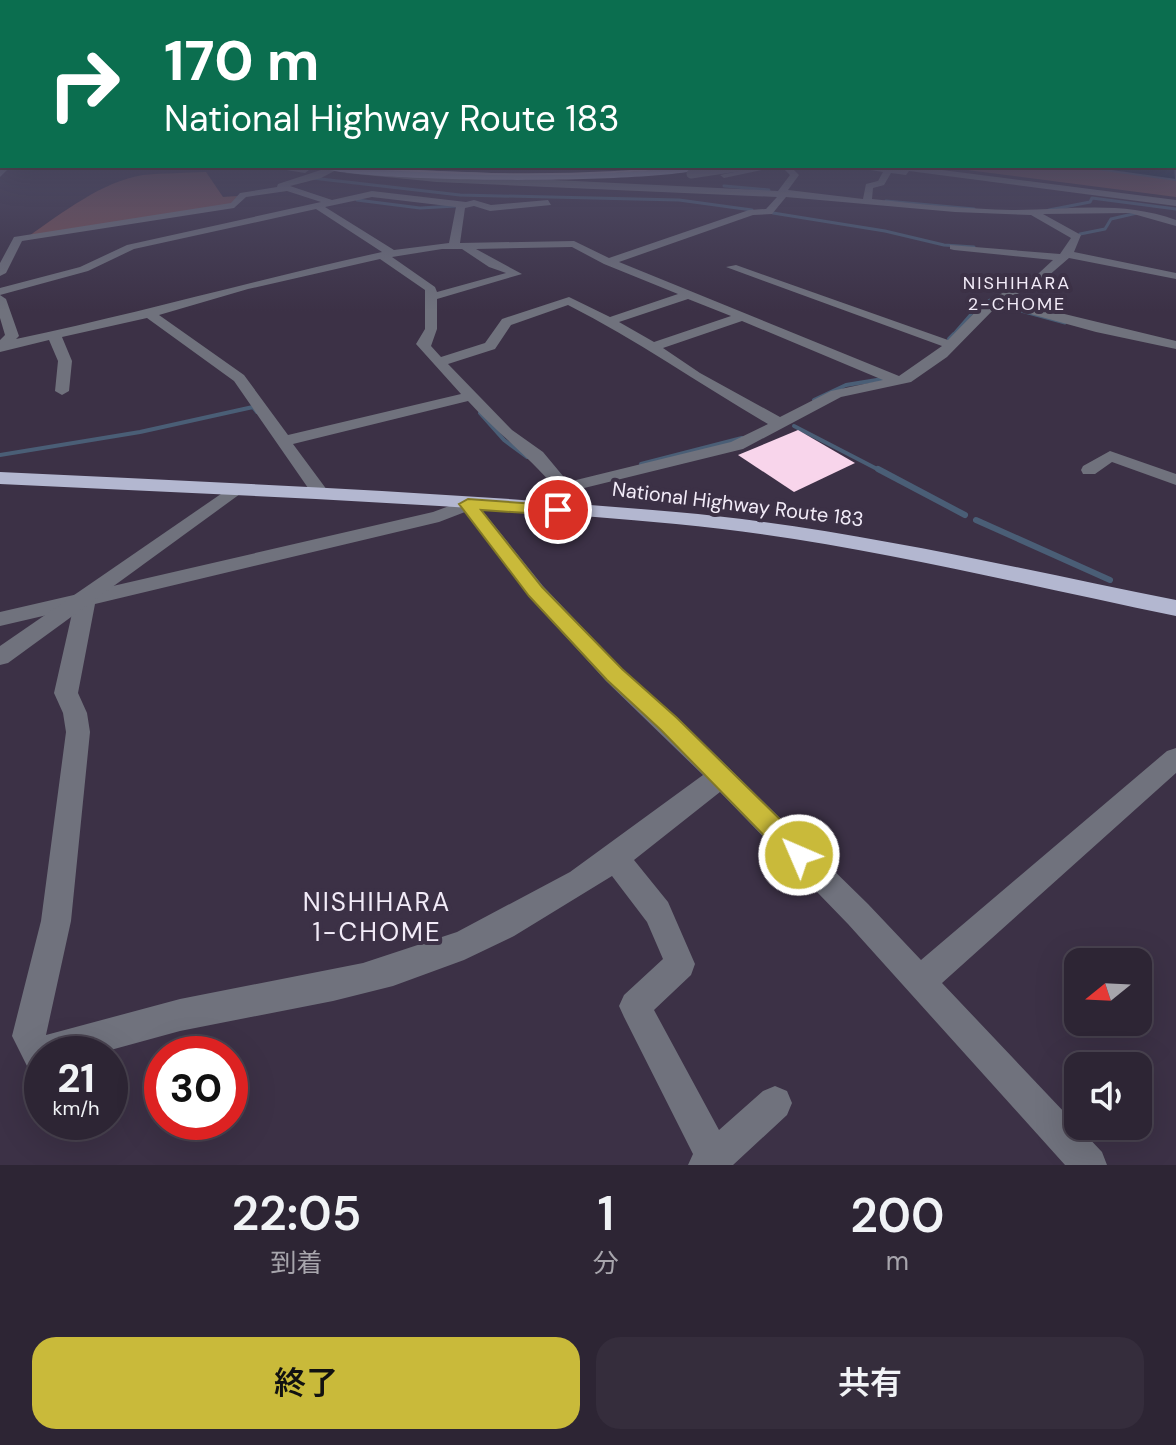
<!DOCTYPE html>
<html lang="ja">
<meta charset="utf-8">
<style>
:root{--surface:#2d2534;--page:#352d3c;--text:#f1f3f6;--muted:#a7a5ac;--line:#48424f;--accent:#c9ba3a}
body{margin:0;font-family:"DM Sans","Noto Sans JP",sans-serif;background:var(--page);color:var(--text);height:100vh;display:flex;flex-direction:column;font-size:30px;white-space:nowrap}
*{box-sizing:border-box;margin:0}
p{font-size:26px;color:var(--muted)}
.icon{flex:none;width:44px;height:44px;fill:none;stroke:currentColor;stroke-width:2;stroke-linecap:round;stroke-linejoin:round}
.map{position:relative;height:1165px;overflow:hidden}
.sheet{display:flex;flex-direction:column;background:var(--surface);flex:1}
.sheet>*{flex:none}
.guide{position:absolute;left:0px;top:0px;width:1176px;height:168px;box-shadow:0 8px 32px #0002,0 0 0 2px var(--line);background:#0b6e4f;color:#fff;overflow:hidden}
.needle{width:52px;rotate:252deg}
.fabs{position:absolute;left:1064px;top:948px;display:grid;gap:16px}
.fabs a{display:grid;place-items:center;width:88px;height:88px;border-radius:16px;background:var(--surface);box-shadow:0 8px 32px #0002,0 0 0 2px var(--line);font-size:40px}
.speed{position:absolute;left:24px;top:1036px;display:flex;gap:16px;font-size:40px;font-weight:700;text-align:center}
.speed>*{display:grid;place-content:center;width:104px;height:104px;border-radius:50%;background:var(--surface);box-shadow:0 8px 32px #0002,0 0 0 2px var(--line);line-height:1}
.speed small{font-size:20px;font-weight:400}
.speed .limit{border:12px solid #d22;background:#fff;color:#111}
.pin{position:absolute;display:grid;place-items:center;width:68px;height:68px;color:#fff;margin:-34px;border:4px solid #fff;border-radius:50%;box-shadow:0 2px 8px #0007}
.me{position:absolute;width:88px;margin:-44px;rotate:315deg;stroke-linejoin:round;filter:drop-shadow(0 0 6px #0008)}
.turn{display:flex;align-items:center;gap:28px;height:168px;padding:0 32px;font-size:36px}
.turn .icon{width:104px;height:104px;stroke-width:2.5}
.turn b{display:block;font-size:56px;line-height:68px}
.eta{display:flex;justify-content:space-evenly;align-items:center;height:136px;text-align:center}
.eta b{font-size:48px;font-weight:600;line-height:56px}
.action{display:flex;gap:16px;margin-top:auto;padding:16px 32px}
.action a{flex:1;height:92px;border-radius:24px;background:var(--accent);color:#111;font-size:32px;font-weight:600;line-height:92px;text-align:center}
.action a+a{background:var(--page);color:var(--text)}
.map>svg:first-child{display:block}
.green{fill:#785055}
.water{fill:#02223e;stroke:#4a5e76;stroke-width:2}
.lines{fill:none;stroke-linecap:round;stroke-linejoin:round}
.stream-far2{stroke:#4a5e76;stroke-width:3}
.stream-far1{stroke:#4a5e76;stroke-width:4}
.stream{stroke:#4a5e76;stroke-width:6}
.building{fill:#f8d5eb}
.minor{fill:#70727d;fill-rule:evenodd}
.tertiary{fill:#70727d;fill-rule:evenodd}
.trunk{fill:#b3b7d0;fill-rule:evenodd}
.tram{stroke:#cfc7d6;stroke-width:2}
.minor-bridge{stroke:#70727d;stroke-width:9}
.route{fill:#c9ba3a;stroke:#837926;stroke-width:2}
.labels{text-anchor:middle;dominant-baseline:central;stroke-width:8;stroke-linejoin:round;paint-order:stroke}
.far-neighbourhood-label{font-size:18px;letter-spacing:2px;fill:#f2ebf8;stroke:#3c3146}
.street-label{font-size:20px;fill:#f2ebf8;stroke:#3c3146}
.near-neighbourhood-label{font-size:26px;letter-spacing:2px;fill:#f2ebf8;stroke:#3c3146}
</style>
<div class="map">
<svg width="1176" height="1165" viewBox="0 0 1176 1165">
<rect width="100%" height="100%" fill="#3c3146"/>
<!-- green -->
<g class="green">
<polygon points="936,166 1076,166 1176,180 1176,197"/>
<path d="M 206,172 L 223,197 L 238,196 L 230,205 L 29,236 C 62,213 103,181 143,175 C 164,173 185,173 206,172 Z"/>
</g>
<!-- water -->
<polygon class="water" points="1174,148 1176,180 1076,166 1174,166"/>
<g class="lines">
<!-- stream-far2 -->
<g class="stream-far2">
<polyline points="312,178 460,195 679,200 752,210"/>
<polyline points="724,186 769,190"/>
<polyline points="357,200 420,208 456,206"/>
<polyline points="886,201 974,209"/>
<polyline points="1049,210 1090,202 1092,198 1176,209"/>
<polyline points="773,213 885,231 944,245 974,247"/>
<polyline points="1080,234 1105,229 1111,219 1137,213"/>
<polyline points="1002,306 1065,323"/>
<polyline points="952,336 972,313 990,300"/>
</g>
<!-- stream-far1 -->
<g class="stream-far1">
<polyline points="949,339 954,334"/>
<polyline points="814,400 846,385 883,379"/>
<polyline points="480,413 504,440 527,457"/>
<polyline points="794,426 881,471"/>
<polyline points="0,455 140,432 253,407 257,412"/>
<polyline points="641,464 742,438"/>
</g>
<!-- stream -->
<g class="stream">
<polyline points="878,469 965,515"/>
<polyline points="976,520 1110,580"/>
</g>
</g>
<!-- building -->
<polygon class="building" points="798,430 855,463 794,492 738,455"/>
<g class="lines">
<!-- minor -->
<g class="minor">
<polygon points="2,166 11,166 0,177 0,169"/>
<polygon points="261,166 290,166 309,170 305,173"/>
<path d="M 333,166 L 344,166 L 321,178 L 290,186 L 332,200 L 372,191 L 466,202 L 474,200 L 491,205 L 548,200 L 551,205 L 490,211 L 474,206 L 465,208 L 460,243 L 574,241 L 609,258 L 749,210 L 766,209 L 777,197 L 437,182 L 345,173 L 349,170 L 778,191 L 790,175 L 781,166 L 724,178 L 720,175 L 762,166 L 790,166 L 799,175 L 788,190 L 863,199 L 866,184 L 878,181 L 883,172 L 846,166 L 911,166 L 1176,200 L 1176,206 L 909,171 L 906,175 L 891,173 L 884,185 L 873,188 L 872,199 C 918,204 966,209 1012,210 C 1069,210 1121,200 1176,220 L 1176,226 L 1130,213 L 1043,214 L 1081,235 L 1074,252 L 1176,273 L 1176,279 L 1069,258 L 1047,277 L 1007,300 L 1176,341 L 1176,349 L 1096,332 L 998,305 L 947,357 L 911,382 L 841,397 L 743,449 L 572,491 L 567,510 L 558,515 L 549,510 L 555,488 C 529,456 496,432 468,401 L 293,444 L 330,494 L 321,499 L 315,498 L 234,381 L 147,318 L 62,337 L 72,361 L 69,391 L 62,395 L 55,391 L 58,361 L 49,340 L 0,352 L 0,340 L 5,335 L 0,318 L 0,288 L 80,267 L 127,245 L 321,202 L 287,191 L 246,197 L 234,208 L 22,241 L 6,273 L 0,276 L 0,263 L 14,237 L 231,203 L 240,193 L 277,187 L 278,184 ZM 372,197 L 456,207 L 449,243 L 394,250 L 325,207 ZM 786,197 L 955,212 L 1031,215 L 1071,238 L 1060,254 L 950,245 L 950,249 L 954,250 L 1053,260 L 1039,273 L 984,303 L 948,340 L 736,265 L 726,267 L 942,346 L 899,376 L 619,262 L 753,215 L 772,214 ZM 316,209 L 382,252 C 259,279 139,313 16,339 L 19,336 L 6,299 L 0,295 L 88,271 L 134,249 ZM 572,247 L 604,264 L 678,294 L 610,317 L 569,297 L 502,319 L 485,343 L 441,357 L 431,346 L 437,329 L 437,299 L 522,274 L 476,249 ZM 442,249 L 462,249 L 489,267 L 506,273 L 437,292 L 435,287 L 392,257 ZM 380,259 L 425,290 L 425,329 L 416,344 L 461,394 L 288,435 L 244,375 L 159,315 L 248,289 ZM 688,299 L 731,316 L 654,342 L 619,322 ZM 568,305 C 637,340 701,385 768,424 L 731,442 L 568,482 L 543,452 L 512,430 L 448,364 L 495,349 L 511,325 ZM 742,321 L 883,380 L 831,391 L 780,417 L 700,373 L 663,348 Z"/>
<polygon points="1110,451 1176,474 1176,485 1112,462 1095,474 1083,474 1081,470 1083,466"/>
<path d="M 468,499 L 474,500 L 543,586 L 622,669 L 677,717 L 868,904 L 921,960 L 1167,751 L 1176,748 L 1176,773 L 942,983 L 1102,1152 L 1107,1165 L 1065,1165 L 848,924 L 720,792 L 634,860 L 668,902 L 695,964 L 691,975 L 654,1010 L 719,1130 L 763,1091 L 775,1086 L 787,1091 L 792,1103 L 787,1115 L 733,1165 L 688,1165 L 693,1154 L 624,1017 L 619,1006 L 624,995 L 663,959 L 647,922 L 612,876 L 514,936 L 464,960 L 393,986 L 333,1001 L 180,1031 L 96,1054 L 42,1054 L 42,1070 L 27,1066 L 12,1036 L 41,921 L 66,732 L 63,713 L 54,693 L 73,609 L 0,626 L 0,612 L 433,512 ZM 465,512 L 529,596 L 606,681 L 703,775 L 570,872 L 457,932 L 363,963 L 180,999 L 46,1035 L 71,921 L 90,732 L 87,713 L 78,693 L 95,604 L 439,522 Z"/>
</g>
<!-- tertiary -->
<polygon class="tertiary" points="234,485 243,490 240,494 8,663 0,665 0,646"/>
<!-- trunk -->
<g class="trunk">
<path d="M 316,166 L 514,174 L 610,173 L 712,166 C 678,185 349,184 316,166 Z"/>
<path d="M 0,472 C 225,483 451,492 676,512 C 844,527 1011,567 1176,600 L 1176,616 C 1011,582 845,540 676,524 C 452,503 225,495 0,484 Z"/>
</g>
<!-- tram -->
<path class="tram" d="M 342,166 C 458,175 572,179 687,166"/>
<!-- minor-bridge -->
<polyline class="minor-bridge" points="691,174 744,166"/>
</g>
<!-- sky -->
<linearGradient id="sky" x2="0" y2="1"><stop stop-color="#211b26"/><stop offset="0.48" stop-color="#504e68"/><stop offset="1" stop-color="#504e68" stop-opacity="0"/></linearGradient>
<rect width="1176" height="311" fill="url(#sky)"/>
<!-- route -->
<polygon class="route" points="468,499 564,506 566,510 558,515 481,510 542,587 622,669 677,718 808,847 812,855 808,863 799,866 791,863 661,730 607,680 529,596 459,504"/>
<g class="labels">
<!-- far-neighbourhood labels -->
<g class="far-neighbourhood-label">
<text x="1017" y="283">NISHIHARA<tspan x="1017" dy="21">2-CHOME</tspan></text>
</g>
<!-- street labels -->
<g class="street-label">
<text transform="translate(738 504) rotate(7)">National Highway Route 183</text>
</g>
<!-- near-neighbourhood labels -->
<g class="near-neighbourhood-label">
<text x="377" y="902">NISHIHARA<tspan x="377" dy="30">1-CHOME</tspan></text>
</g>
</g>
</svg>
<div class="fabs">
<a><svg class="needle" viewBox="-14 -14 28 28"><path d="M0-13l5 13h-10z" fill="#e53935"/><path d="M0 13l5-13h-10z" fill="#a7a5ac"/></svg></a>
<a><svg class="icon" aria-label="sound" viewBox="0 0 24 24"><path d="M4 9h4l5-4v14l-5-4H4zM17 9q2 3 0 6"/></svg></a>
</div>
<div class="speed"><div>21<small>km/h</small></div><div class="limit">30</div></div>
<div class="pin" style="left:558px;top:510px;background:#d93025"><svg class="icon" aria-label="arrive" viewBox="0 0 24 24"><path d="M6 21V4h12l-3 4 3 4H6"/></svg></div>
<svg class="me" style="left:799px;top:855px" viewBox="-20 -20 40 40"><circle r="17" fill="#c9ba3a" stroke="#fff" stroke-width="3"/><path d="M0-11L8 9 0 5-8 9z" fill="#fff"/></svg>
<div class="guide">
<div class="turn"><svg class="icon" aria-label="right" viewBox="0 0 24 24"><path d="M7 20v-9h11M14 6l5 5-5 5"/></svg><div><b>170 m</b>National Highway Route 183</div></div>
</div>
</div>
<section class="sheet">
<div class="eta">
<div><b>22:05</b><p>到着</p></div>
<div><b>1</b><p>分</p></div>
<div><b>200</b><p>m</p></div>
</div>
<div class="action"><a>終了</a><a>共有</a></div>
</section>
